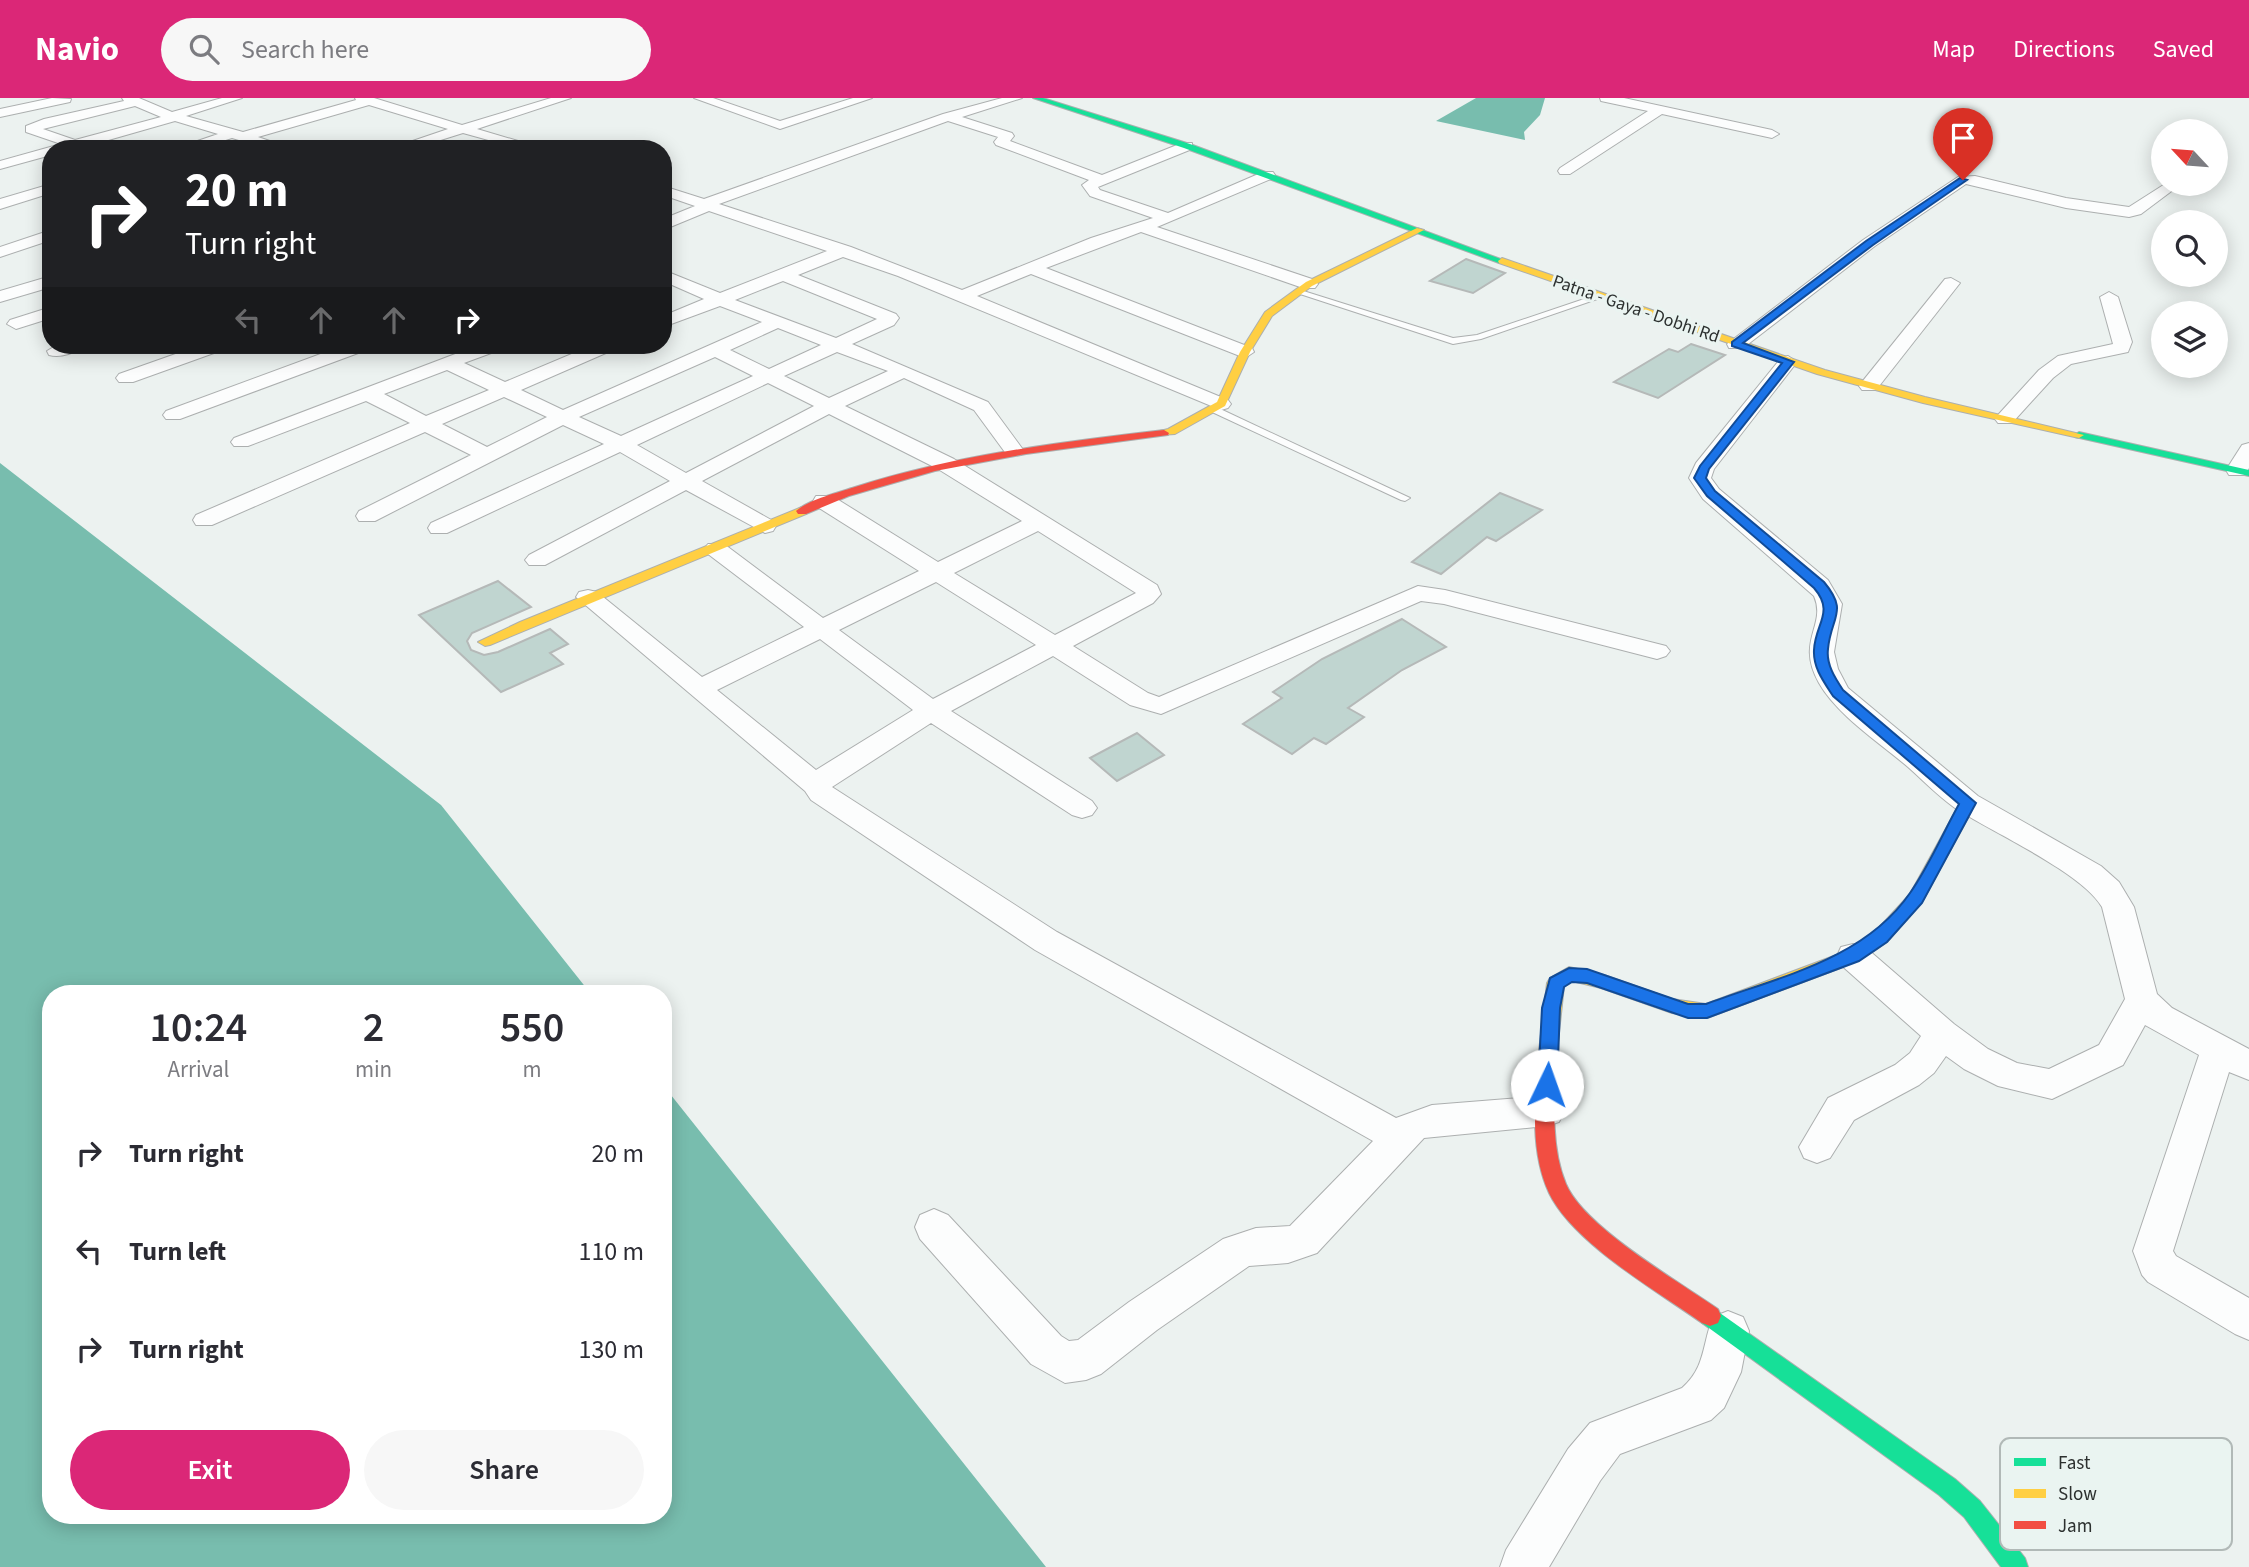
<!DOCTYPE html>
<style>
:root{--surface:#fff;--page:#f7f7f7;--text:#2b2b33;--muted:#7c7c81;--accent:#db2777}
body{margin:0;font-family:"Source Sans 3",sans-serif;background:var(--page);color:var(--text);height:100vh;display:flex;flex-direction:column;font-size:26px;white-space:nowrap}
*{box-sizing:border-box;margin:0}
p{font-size:23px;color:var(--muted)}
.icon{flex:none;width:38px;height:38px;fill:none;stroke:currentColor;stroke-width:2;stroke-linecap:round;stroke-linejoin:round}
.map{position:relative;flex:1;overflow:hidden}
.drawer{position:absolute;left:42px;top:887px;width:630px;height:539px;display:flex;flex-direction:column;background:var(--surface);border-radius:28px;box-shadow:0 4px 18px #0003}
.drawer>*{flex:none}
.hud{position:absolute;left:42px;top:42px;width:630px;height:214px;border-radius:28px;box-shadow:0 4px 18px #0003;background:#202124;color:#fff;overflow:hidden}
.needle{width:46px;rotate:296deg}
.fabs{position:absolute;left:2151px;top:21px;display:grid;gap:14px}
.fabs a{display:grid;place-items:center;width:77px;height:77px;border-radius:50%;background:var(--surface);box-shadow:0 4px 18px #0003;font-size:35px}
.pin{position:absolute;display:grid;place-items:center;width:60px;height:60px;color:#fff;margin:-72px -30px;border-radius:50% 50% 50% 0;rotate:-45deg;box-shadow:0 0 7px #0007}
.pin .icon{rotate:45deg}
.me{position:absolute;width:77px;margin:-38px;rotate:3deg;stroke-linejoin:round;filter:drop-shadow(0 0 5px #0008)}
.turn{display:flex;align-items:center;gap:24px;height:147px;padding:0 28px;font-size:32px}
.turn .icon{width:91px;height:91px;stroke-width:2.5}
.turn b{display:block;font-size:49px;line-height:60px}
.lanes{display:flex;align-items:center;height:66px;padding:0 28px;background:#0003;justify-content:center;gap:35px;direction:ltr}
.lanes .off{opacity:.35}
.eta{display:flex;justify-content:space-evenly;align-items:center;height:119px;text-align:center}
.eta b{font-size:42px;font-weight:600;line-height:49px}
.button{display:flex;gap:14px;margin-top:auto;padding:14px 28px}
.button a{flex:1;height:80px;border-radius:42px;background:var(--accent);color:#fff;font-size:28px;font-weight:600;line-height:80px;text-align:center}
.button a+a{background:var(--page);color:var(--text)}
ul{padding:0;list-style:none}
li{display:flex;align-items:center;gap:21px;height:98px;padding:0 28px}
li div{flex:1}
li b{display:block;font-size:26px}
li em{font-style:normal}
header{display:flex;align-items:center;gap:42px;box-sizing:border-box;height:98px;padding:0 35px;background:var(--accent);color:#fff}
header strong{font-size:33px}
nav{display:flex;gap:38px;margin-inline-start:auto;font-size:24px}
.search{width:490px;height:63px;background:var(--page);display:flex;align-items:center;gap:18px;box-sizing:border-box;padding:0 24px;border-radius:38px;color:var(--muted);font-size:26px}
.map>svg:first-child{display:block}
.water{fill:#78bdae}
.building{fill:#c0d5d0;stroke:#b5b9b8;stroke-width:2}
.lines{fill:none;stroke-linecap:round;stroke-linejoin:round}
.lane-casing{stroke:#acafaf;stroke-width:2}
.street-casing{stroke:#acafaf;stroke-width:2}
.fast-casing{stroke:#acafaf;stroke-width:2}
.slow-casing{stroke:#acafaf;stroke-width:2}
.jam-casing{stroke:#acafaf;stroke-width:2}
.lane{fill:#fcfdfd;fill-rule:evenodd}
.street{fill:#fcfdfd;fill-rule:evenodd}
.fast{fill:#16e098;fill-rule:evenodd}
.slow{fill:#ffcf43;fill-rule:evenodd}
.jam{fill:#f24e42;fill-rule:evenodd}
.route{fill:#1a73e8;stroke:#114b97;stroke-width:2}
.labels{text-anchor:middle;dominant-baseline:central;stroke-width:6;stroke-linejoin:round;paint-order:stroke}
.far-street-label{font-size:18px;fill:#2c302f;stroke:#eaf4f1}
.key{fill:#eaf4f1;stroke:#b1b9b7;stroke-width:2}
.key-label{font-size:19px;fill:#2c302f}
</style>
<header>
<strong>Navio</strong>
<div class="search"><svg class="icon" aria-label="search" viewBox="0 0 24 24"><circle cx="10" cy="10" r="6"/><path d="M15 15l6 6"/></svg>Search here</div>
<nav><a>Map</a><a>Directions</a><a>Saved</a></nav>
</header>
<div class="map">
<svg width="2249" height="1469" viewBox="0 0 2249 1469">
<rect width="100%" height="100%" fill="#ecf2f0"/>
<!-- water -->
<g class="water">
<polygon points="1476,0 1545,0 1540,17 1524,34 1525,42 1436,23"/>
<polygon points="0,365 441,707 591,896 51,896 51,1418 663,1418 663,987 1046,1469 0,1469"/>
</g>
<!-- building -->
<g class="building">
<polygon points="1466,161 1505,175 1473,195 1430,183"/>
<polygon points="1691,246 1725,257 1658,300 1614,284 1669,251 1678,254"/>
<polygon points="1500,395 1542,412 1496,443 1487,439 1441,476 1412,464"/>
<polygon points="498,483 531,509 472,535 467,543 471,552 484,557 498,554 550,531 568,546 550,555 563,566 501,594 419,517"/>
<polygon points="1402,521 1446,549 1402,572 1348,610 1364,619 1326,646 1314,640 1292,656 1243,626 1282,600 1273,594 1322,561"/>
<polygon points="1137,635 1164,657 1117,683 1090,660"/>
</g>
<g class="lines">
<defs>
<g id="lane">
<polygon points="1297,191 1453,240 1477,237 1596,197 1603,199 1481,241 1453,246 1297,195"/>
<polygon points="1210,309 1216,309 1410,400 1405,403 1401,402 1210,313"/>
</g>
<g id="street">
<polygon points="52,0 71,1 70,4 0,19 0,11"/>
<path d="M 122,0 L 139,0 L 172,14 L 222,0 L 242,0 L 186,18 L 243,34 L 356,2 L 355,0 L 374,0 L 462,27 L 551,0 L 571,0 L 477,31 L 545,51 L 521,51 L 463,35 L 412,51 L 389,51 L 448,31 L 369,7 L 258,39 L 293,51 L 270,51 L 232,40 L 197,51 L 174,51 L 218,36 L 175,23 L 77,51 L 51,51 L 51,57 L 0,71 L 0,63 L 61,46 L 26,34 L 26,28 L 44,21 L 124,3 ZM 135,8 L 161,19 L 75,42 L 43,31 Z"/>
<polygon points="694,0 713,0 780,23 853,0 872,0 780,31"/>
<path d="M 1002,0 L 1022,0 L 962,19 L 1012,35 L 1014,38 L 1010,43 L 1102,77 L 1182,45 L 1192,45 L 1192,51 L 1098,89 L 1100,92 L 1168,115 L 1263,74 L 1273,74 L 1275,77 L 1273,80 L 1157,129 L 1315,182 L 1318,186 L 1315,190 L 1303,190 L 1141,134 L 1046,170 L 1252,250 L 1254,254 L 1245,260 L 1031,176 L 977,198 L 1228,302 L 1231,306 L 1228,310 L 1221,312 L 898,178 L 843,159 L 798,177 L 896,216 L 899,220 L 894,227 L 852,246 L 988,304 L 1024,353 L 1021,357 L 1007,357 L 974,312 L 904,280 L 845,308 L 954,361 L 1157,487 L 1161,496 L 1153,505 L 1073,548 L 1148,595 L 1159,599 L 1418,488 L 1445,492 L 1666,548 L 1670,553 L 1666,558 L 1657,561 L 1444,506 L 1421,503 L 1161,616 L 1130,607 L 1053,558 L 951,613 L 1092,703 L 1097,710 L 1092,717 L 1082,720 L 1072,717 L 931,625 L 832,689 L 1057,834 L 1396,1020 L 1432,1007 L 1546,998 L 1559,1002 L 1564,1013 L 1559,1024 L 1546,1028 L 1424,1040 L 1317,1155 L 1288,1165 L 1249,1168 L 1157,1232 L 1101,1276 L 1086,1282 L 1065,1285 L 1031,1266 L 920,1141 L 915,1129 L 920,1117 L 934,1111 L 948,1117 L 1061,1238 L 1069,1243 L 1078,1242 L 1129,1204 L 1223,1141 L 1256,1130 L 1290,1128 L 1373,1043 L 1035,852 L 811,702 L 805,693 L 576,499 L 579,494 L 588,492 L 597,494 L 702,579 L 804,529 L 708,456 L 704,451 L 708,446 L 724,446 L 823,520 L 919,473 L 816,408 L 813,403 L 816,398 L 832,398 L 938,464 L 1022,423 L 938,371 L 829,316 L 702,383 L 773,423 L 776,428 L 773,433 L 765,435 L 686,392 L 545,467 L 529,467 L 525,462 L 529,457 L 670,383 L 620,354 L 447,435 L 431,435 L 428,430 L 431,425 L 604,346 L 563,327 L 375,423 L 359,423 L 356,418 L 359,413 L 471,357 L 425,334 L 212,427 L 196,427 L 193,422 L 196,417 L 410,325 L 366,303 L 248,348 L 234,348 L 231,344 L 234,340 L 479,247 L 504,247 L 502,251 L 464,265 L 505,284 L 593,247 L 617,247 L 615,251 L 521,292 L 563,312 L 762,224 L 720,208 L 663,229 L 663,218 L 704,201 L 663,183 L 663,172 L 720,195 L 827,153 L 709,113 L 663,132 L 663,121 L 695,108 L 663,97 L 663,88 L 704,101 L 943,16 ZM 948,23 L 998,39 L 994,44 L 996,47 L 1089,82 L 1082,87 L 1090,98 L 1153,120 L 1091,140 L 962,192 L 851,149 L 719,106 ZM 783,183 L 877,221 L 836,240 L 735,202 ZM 778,230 L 821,247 L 769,271 L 730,252 ZM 837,254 L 888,273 L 829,300 L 784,278 ZM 715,259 L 753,278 L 621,338 L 579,319 ZM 447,272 L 489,292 L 426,318 L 384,296 ZM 768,285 L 814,308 L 686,375 L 637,347 ZM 504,299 L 547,319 L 487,349 L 442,326 ZM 1038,433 L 1136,495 L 1055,537 L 954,475 ZM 936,484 L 1036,547 L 933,601 L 839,532 ZM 820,541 L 913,612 L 816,672 L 717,592 Z"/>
<polygon points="1600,0 1624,0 1772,32 1779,36 1772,40 1662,16 1570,76 1560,76 1558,73 1560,70 1648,13 1601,3"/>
<polygon points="1975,78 2066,100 2129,109 2165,86 2181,86 2141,116 2129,119 2066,110 1966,86 1875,148 1743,250 1729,250 1727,246 1863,142 1958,79"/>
<polygon points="51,86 51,95 0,111 0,101"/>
<polygon points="51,132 51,142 0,159 0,149"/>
<polygon points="51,178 51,189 0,204 0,193"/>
<polygon points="1951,180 1960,185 1876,292 1862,292 1859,288 1862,284 1945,181"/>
<polygon points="2109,194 2118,199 2132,244 2128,254 2071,266 2053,280 2012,325 1998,325 1995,321 1998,317 2039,272 2058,258 2113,246 2100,199"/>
<polygon points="51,209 51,220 16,231 7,226 10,222"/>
<path d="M 57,247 L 84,247 C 78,255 60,260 49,257 L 47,253 Z"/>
<polygon points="201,247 227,247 225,251 133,284 119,284 116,280 119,276"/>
<polygon points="345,247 371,247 369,251 180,321 166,321 163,317 166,313"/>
<path d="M 1788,258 L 1797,264 L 1714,371 L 1711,380 L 1719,391 L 1828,482 L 1842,506 L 1834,554 L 1838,571 L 1848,590 L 1978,698 L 2101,768 L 2119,784 L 2134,809 L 2157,896 L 2172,910 L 2249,951 L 2249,982 L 2229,974 L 2173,1153 L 2176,1158 L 2249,1200 L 2249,1242 L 2235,1236 L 2148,1184 L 2142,1177 L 2133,1153 L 2199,957 L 2145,927 L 2123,967 L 2052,1001 L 1998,988 L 1964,971 L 1946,958 L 1934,975 L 1919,987 L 1854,1022 L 1830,1060 L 1817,1065 L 1804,1060 L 1799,1049 L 1828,1000 L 1895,967 L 1910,955 L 1921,938 L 1841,867 L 1837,858 L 1841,849 L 1853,846 L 1865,849 L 1954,926 L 1988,951 L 2017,965 L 2049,971 L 2099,947 L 2125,901 L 2102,809 C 2083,776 1997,736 1961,714 C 1942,702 1925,684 1908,669 C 1880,645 1837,617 1819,585 C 1795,542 1827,528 1814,498 L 1703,401 L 1689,380 L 1696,365 L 1781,260 Z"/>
<polygon points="2249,345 2249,370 2245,377 2229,377 2226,372 2242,347"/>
<path d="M 1728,1213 L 1743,1219 L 1749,1233 L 1741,1274 L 1724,1310 L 1711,1322 L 1620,1356 L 1600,1383 L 1549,1469 L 1500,1469 L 1506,1452 L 1568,1351 L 1590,1325 L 1682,1290 C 1706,1269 1702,1246 1713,1219 Z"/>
</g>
<g id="fast">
<polygon points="1033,0 1043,0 1190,46 1506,163 1499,165 1184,50"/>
<polygon points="2079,334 2249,372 2249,378 2075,339 2074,337"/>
<polygon points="1710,1208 1955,1381 1980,1403 2025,1460 2028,1469 2001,1469 1964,1419 1939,1397 1702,1225 1699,1218 1702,1211"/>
</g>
<g id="slow">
<polygon points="1417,130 1424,132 1312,188 1272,218 1250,254 1225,308 1175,336 1160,337 1160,333 1168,331 1217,304 1240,254 1265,214 1306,184"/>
<polygon points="1502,160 1825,272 1925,299 2084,337 2079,340 1923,305 1817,276 1499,165 1498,163"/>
<polygon points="802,409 808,413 806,416 490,547 485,548 478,544 520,524"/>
<polygon points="1968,700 1976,705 1922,804 1887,844 1859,863 1707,920 1672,915 1601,890 1572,883 1564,888 1557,953 1555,958 1548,960 1541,958 1539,953 1547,885 1550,880 1569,869 1604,877 1672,901 1706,906 1847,853 1875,834 1910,796 1960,705"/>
</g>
<g id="jam">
<path d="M 1164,332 L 1169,335 L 1168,337 L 1026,356 L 935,373 L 849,398 L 806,416 L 798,416 L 796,413 C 810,401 837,395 855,389 C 955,357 1060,344 1164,332 Z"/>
<path d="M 1548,946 L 1555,948 L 1557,953 C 1555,995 1549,1045 1566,1086 C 1584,1129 1678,1183 1718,1211 L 1721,1218 L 1718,1225 L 1710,1228 L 1702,1225 C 1657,1193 1573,1145 1549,1095 C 1529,1052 1535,999 1539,953 L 1541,948 Z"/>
</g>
</defs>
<!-- lane casing -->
<use href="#lane" class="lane-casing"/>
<!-- street casing -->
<use href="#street" class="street-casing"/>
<!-- fast casing -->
<use href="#fast" class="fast-casing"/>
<!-- slow casing -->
<use href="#slow" class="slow-casing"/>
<!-- jam casing -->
<use href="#jam" class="jam-casing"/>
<!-- lane -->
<use href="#lane" class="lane"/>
<!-- street -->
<use href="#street" class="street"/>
<!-- fast -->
<use href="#fast" class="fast"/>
<!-- slow -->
<use href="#slow" class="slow"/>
<!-- jam -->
<use href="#jam" class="jam"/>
</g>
<!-- route -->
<path class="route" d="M 1960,80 L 1967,82 L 1873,147 L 1743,245 L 1794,264 L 1709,371 L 1706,380 L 1715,393 L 1824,484 C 1849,514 1831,518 1828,551 C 1826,566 1835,580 1843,592 L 1976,705 L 1922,805 L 1887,844 L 1859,863 L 1707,920 L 1688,920 L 1587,885 L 1572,884 L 1564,889 L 1560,910 L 1557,987 L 1554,993 L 1547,995 L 1541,993 L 1538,987 L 1542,910 L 1550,880 L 1569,870 L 1587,871 L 1688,906 L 1706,906 C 1778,879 1864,862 1910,795 C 1929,768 1943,735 1959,706 L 1833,598 C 1824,584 1813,570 1814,552 C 1815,526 1835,514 1814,490 L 1707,398 L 1694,380 L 1700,368 L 1782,265 L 1732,248 L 1732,244 L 1866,143 Z"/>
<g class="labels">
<!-- far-street labels -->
<g class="far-street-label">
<text transform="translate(1636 211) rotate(19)">Patna - Gaya - Dobhi Rd</text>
</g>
</g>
<!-- legend -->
<rect x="2000" y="1340" width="232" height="112" rx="10" class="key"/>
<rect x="2014" y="1360" width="32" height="8" fill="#16e098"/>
<rect x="2014" y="1391" width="32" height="9" fill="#ffcf43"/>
<rect x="2014" y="1423" width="32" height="8" fill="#f24e42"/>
<g class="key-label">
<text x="2058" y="1371">Fast</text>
<text x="2058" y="1402">Slow</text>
<text x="2058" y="1434">Jam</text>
</g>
</svg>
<div class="fabs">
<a><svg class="needle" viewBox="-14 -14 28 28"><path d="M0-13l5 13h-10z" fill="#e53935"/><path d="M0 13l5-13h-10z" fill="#7c7c81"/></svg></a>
<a><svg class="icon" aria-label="search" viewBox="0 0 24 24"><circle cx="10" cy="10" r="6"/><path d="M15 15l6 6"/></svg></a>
<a><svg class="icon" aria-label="layers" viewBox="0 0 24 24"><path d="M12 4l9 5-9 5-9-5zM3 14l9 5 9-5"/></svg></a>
</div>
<div class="pin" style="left:1963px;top:82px;background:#d93025"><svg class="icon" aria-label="arrive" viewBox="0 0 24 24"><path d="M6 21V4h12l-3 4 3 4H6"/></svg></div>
<svg class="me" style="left:1547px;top:987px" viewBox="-20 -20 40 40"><circle r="19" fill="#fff"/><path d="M0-13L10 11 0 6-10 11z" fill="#1a73e8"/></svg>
<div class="hud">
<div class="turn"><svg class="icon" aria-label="right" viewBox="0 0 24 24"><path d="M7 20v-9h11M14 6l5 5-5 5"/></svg><div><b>20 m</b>Turn right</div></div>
<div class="lanes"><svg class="icon off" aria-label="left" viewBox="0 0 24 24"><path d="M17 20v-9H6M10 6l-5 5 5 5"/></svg><svg class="icon off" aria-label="ahead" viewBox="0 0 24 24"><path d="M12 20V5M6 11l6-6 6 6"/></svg><svg class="icon off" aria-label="ahead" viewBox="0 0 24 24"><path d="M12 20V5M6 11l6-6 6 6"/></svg><svg class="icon" aria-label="right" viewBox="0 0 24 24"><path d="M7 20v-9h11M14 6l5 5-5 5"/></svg></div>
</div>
<section class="drawer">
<div class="eta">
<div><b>10:24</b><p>Arrival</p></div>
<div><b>2</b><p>min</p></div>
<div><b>550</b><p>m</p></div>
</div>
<ul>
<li><svg class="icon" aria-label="right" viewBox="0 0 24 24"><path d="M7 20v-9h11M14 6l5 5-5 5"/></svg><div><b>Turn right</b></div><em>20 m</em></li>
<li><svg class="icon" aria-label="left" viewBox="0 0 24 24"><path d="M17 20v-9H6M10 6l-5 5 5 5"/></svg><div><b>Turn left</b></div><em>110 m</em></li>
<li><svg class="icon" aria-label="right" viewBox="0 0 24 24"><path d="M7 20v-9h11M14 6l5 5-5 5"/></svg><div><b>Turn right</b></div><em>130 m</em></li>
</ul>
<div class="button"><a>Exit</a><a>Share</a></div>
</section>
</div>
